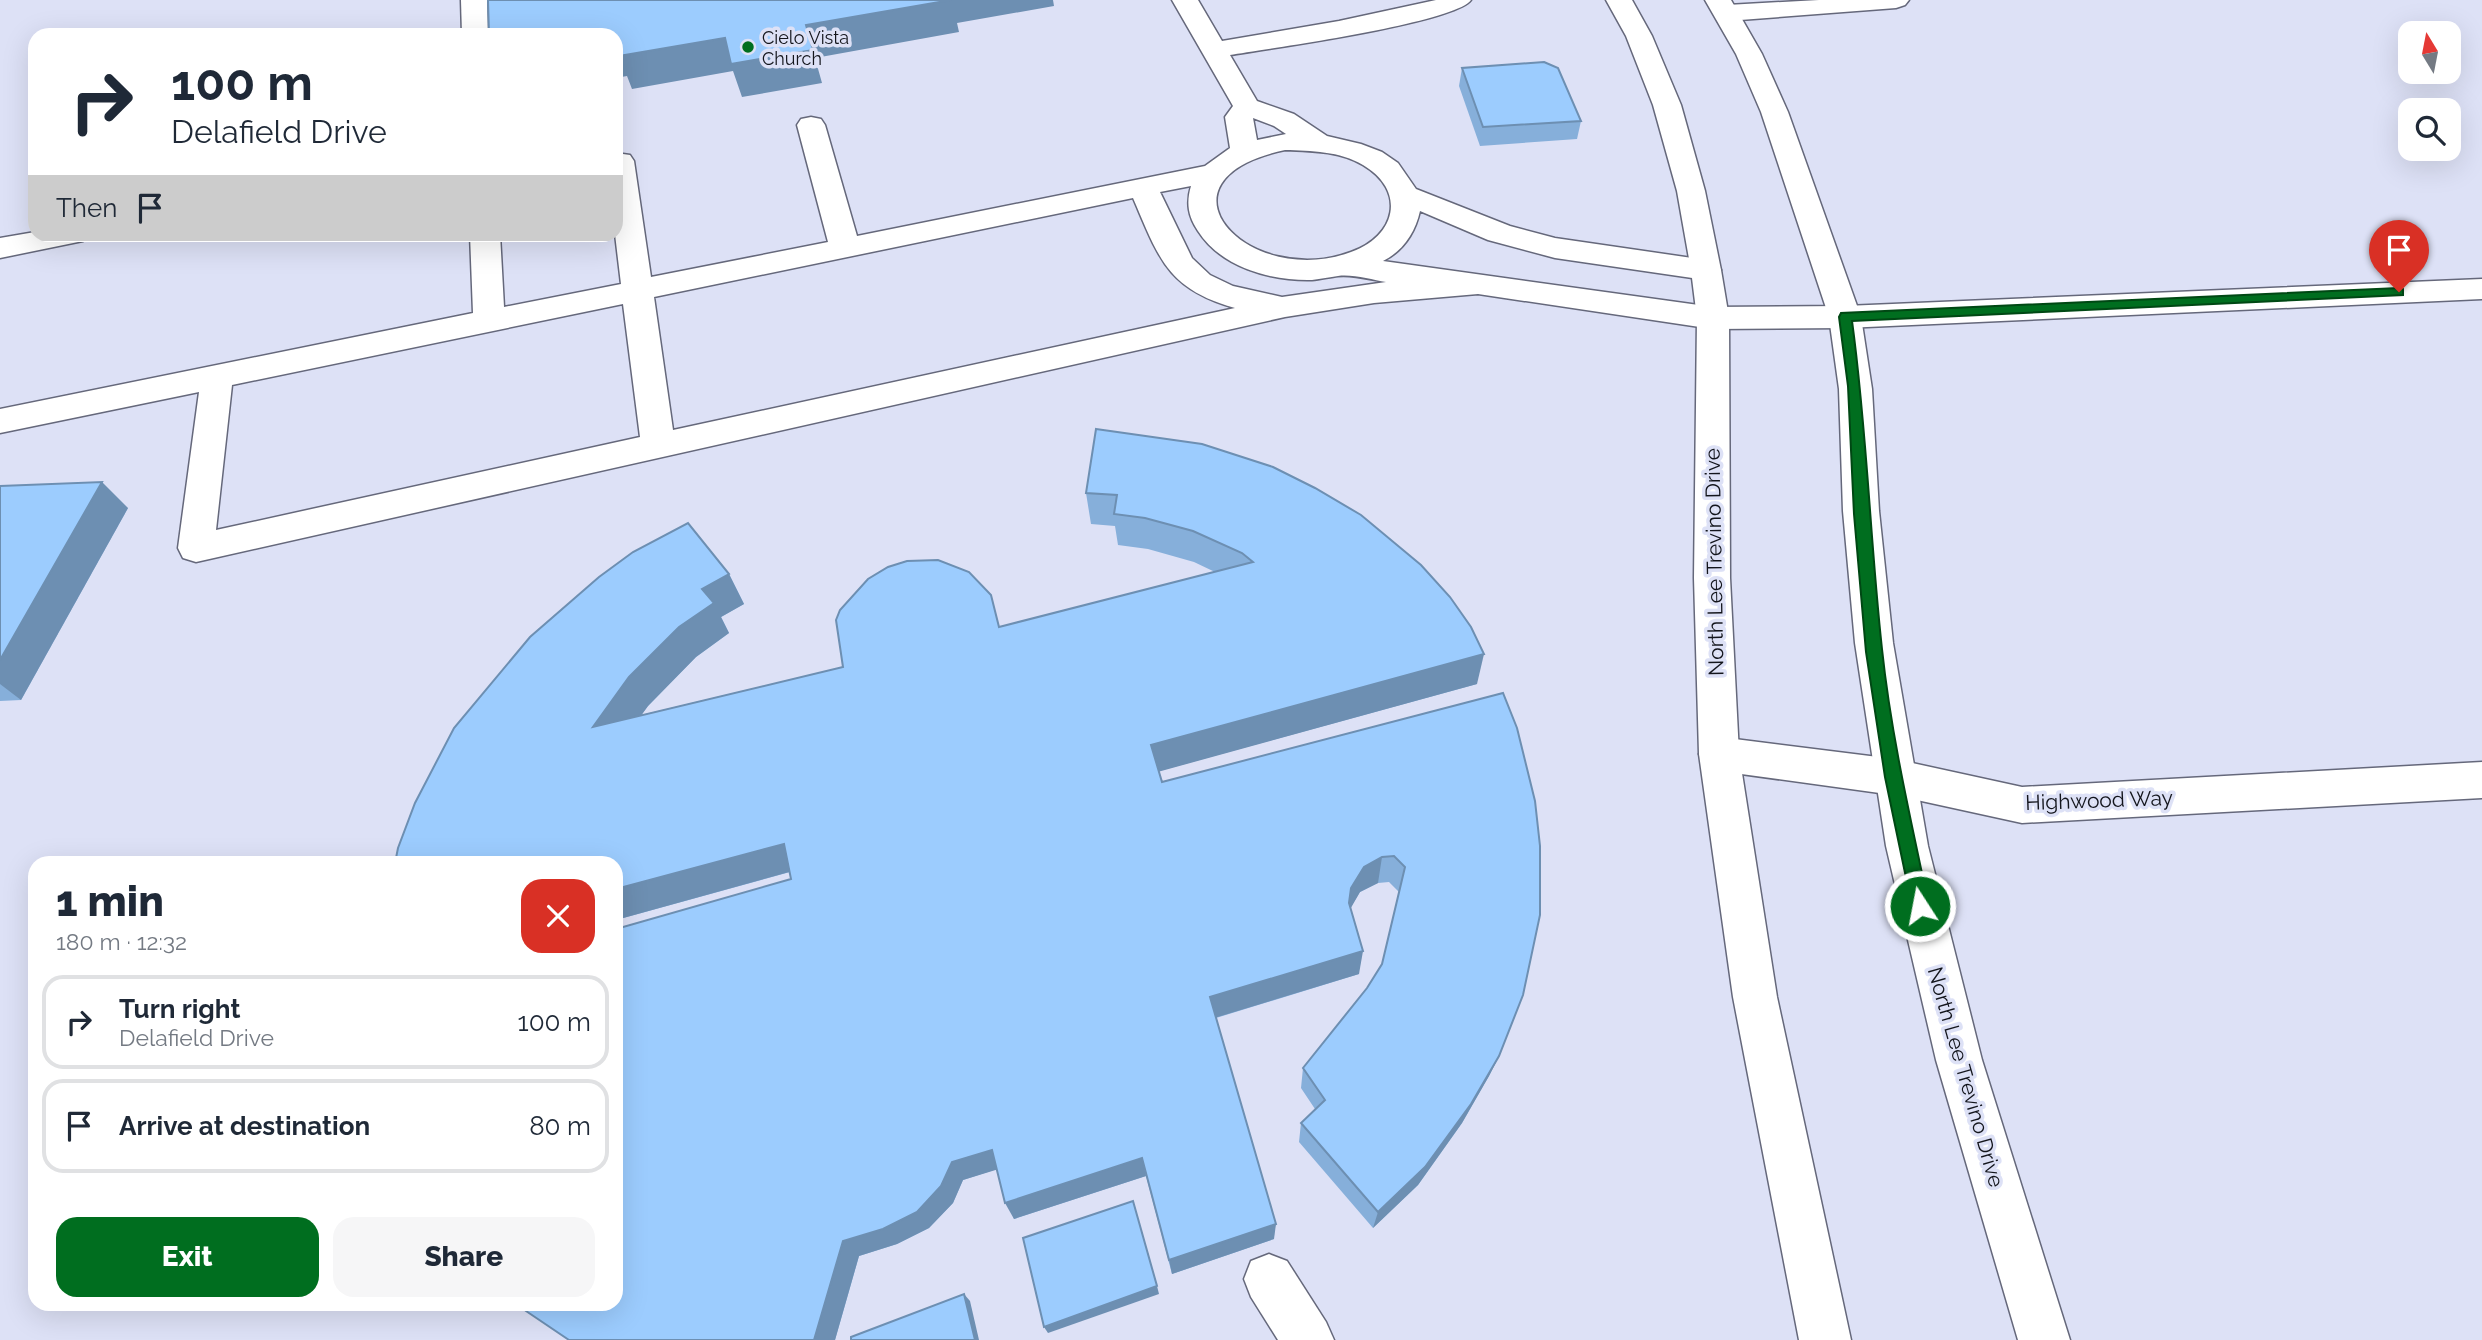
<!DOCTYPE html>
<meta charset="utf-8">
<style>
:root{--surface:#fff;--page:#f6f6f7;--text:#1f2937;--muted:#747a83;--line:#e0e1e3;--accent:#006e1f}
body{margin:0;font-family:Raleway,sans-serif;background:var(--page);color:var(--text);height:100vh;display:flex;flex-direction:column;font-size:26px;white-space:nowrap}
*{box-sizing:border-box;margin:0}
p{font-size:23px;color:var(--muted)}
.icon{flex:none;width:38px;height:38px;fill:none;stroke:currentColor;stroke-width:2;stroke-linecap:round;stroke-linejoin:round}
.map{position:relative;flex:1;overflow:hidden}
.sheet{position:absolute;left:28px;top:856px;width:595px;height:455px;display:flex;flex-direction:column;background:var(--surface);border-radius:21px;box-shadow:0 7px 28px #0002}
.sheet>*{flex:none}
.hud{position:absolute;left:28px;top:28px;width:595px;height:214px;border-radius:21px;box-shadow:0 7px 28px #0002;background:#fff;color:var(--text);overflow:hidden}
.needle{width:46px;rotate:350deg}
.buttons{position:absolute;left:2398px;top:21px;display:grid;gap:14px}
.buttons a{display:grid;place-items:center;width:63px;height:63px;border-radius:14px;background:var(--surface);box-shadow:0 7px 28px #0002;font-size:35px}
.pin{position:absolute;display:grid;place-items:center;width:60px;height:60px;color:#fff;margin:-72px -30px;border-radius:50% 50% 50% 0;rotate:-45deg;box-shadow:0 0 7px #0007}
.pin .icon{rotate:45deg}
.me{position:absolute;width:77px;margin:-38px;rotate:349deg;stroke-linejoin:round;filter:drop-shadow(0 0 5px #0008)}
.turn{display:flex;align-items:center;gap:24px;height:147px;padding:0 28px;font-size:32px}
.turn .icon{width:91px;height:91px;stroke-width:2.5}
.turn b{display:block;font-size:49px;line-height:60px}
.then{display:flex;align-items:center;height:66px;padding:0 28px;background:#0003;gap:14px;font-size:26px}
.round{display:grid;place-items:center;flex:none;width:74px;height:74px;border-radius:21px;background:var(--page)}
.head{display:flex;align-items:center;justify-content:space-between;height:119px;padding:0 28px}
h1{font-size:42px;font-weight:800;line-height:52px}
.primary-button{display:flex;gap:14px;margin-top:auto;padding:14px 28px}
.primary-button a{flex:1;height:80px;border-radius:21px;background:var(--accent);color:#fff;font-size:28px;font-weight:800;line-height:80px;text-align:center}
.primary-button a+a{background:var(--page);color:var(--text)}
ul{padding:0;list-style:none}
li{display:flex;align-items:center;gap:21px;height:94px;margin:0 14px 10px;padding:0 14px;border:4px solid var(--line);border-radius:21px}
li div{flex:1}
li b{display:block;font-size:26px}
li em{font-style:normal}
.map>svg:first-child{display:block}
.lines{fill:none;stroke-linecap:round;stroke-linejoin:round}
.minor-casing{stroke:#65687b;stroke-width:3}
.major-casing{stroke:#65687b;stroke-width:3}
.minor{fill:#fff;fill-rule:evenodd}
.major{fill:#fff;fill-rule:evenodd}
.wall{fill:#86afda}
.shaded-wall{fill:#6d8fb2}
.building{fill:#9cccfe;stroke:#6d8fb2;stroke-width:2}
.route{fill:#006e1f;stroke:#004814;stroke-width:2}
.poi-dot{fill:#006e1f;stroke:#dde1f6;stroke-width:2.5}
.labels{text-anchor:middle;dominant-baseline:central;stroke-width:7;stroke-linejoin:round;paint-order:stroke}
.far-poi-label{font-size:18px;fill:#13151c;stroke:#dde1f6;text-anchor:start}
.street-label{font-size:21px;fill:#13151c;stroke:#dde1f6}
</style>
<div class="map">
<svg width="2482" height="1340" viewBox="0 0 2482 1340">
<rect width="100%" height="100%" fill="#dde1f6"/>
<g class="lines">
<defs>
<g id="minor">
<polygon points="461,0 487,0 488,35 462,35"/>
<path d="M 1172,0 L 1198,0 L 1222,41 L 1339,21 L 1436,0 L 1471,0 C 1455,23 1267,49 1230,55 L 1257,101 L 1294,114 L 1327,136 L 1361,144 L 1382,152 L 1398,163 L 1416,189 L 1510,226 L 1555,238 L 1706,260 L 1717,263 L 1721,270 L 1717,277 L 1706,280 L 1555,258 L 1488,240 L 1420,211 C 1415,233 1403,251 1383,261 L 1713,307 L 1845,306 L 2482,279 L 2482,299 L 1845,328 L 1713,329 L 1478,294 L 1374,303 L 1285,317 L 196,562 L 183,558 L 178,548 L 199,392 L 0,433 L 0,409 L 473,313 L 470,234 L 500,234 L 504,307 L 621,284 L 615,234 L 616,153 L 630,155 L 634,161 L 651,277 L 828,242 L 797,125 L 801,119 L 811,117 L 821,119 L 825,125 L 857,236 L 1205,166 L 1230,148 L 1225,117 L 1233,106 ZM 1253,118 L 1274,126 L 1286,134 L 1257,140 ZM 1285,150 C 1311,151 1340,151 1363,165 C 1407,191 1396,236 1351,252 C 1248,290 1144,180 1285,150 ZM 1191,186 C 1186,203 1188,216 1198,231 C 1221,267 1270,281 1312,280 C 1321,279 1330,277 1338,276 C 1353,274 1372,280 1386,282 L 1282,297 L 1233,286 L 1210,275 L 1192,258 L 1160,192 ZM 1133,198 C 1159,258 1167,289 1235,308 L 673,430 L 654,297 ZM 623,304 L 640,437 L 216,530 L 232,385 Z"/>
<polygon points="1819,0 1909,0 1905,5 1896,8 1727,21 1718,18 1714,13 1718,8 1727,5"/>
<polygon points="35,232 35,234 87,234 83,241 0,258 0,238"/>
<polygon points="1719,737 1894,759 2022,787 2482,762 2482,798 2022,823 1894,795 1719,771 1705,766 1699,754 1705,742"/>
<polygon points="1269,1254 1287,1261 1326,1322 1334,1340 1278,1340 1251,1297 1244,1279 1251,1261"/>
</g>
<g id="major">
<polygon points="1606,0 1632,0 1652,36 1681,105 1705,191 1721,270 1729,318 1730,578 1739,754 1777,997 1851,1340 1799,1340 1733,997 1699,754 1694,578 1697,318 1691,270 1677,191 1653,105 1626,36"/>
<polygon points="1705,0 1731,0 1762,54 1788,112 1861,317 1872,389 1879,511 1893,643 1928,846 1982,1060 2070,1340 2018,1340 1936,1060 1886,846 1855,643 1843,511 1839,389 1829,317 1761,112 1736,54"/>
</g>
</defs>
<!-- minor casing -->
<use href="#minor" class="minor-casing"/>
<!-- major casing -->
<use href="#major" class="major-casing"/>
<!-- minor -->
<use href="#minor" class="minor"/>
<!-- major -->
<use href="#major" class="major"/>
</g>
<!-- wall -->
<g class="wall">
<polygon points="1462,68 1581,121 1577,139 1480,146 1459,86"/>
<polygon points="1096,429 1477,684 1159,771 1162,782 1503,693 1499,1056 1489,1076 1462,1123 1418,1185 1373,1228 1299,1142 1301,1123 1315,1109 1301,1088 1303,1068 1367,988 1382,964 1399,892 1389,882 1378,883 1360,892 1350,908 1359,974 1216,1018 1274,1239 1172,1274 1146,1176 1014,1219 997,1169 963,1180 953,1203 929,1228 897,1244 859,1256 835,1340 569,1340 791,879 790,872 616,920 616,863 395,863 729,574 744,604 721,617 729,633 696,657 648,706 641,715 843,667 1215,572 1194,562 1148,549 1118,545 1115,526 1091,524 1086,493"/>
<polygon points="0,486 128,508 21,700 0,701"/>
</g>
<!-- shaded-wall -->
<g class="shaded-wall">
<polygon points="951,0 1053,0 1054,6 957,23 959,32 815,58 822,83 742,97 733,71 632,89 627,76 616,78 616,43 806,25"/>
<polygon points="102,482 128,508 21,700 0,684 0,660"/>
<polygon points="729,574 744,604 721,617 729,633 696,657 648,706 613,755 593,727 629,677 702,589"/>
<polygon points="1484,654 1477,684 1154,773 1151,745"/>
<polygon points="784,844 800,869 616,920 616,889"/>
<polygon points="1382,857 1378,883 1360,892 1348,913 1351,888 1364,867"/>
<polygon points="1363,951 1359,974 1211,1019 1210,997"/>
<polygon points="1499,1056 1489,1076 1462,1123 1418,1185 1373,1228 1378,1212"/>
<polygon points="992,1150 1002,1168 963,1180 953,1203 929,1228 897,1244 859,1256 835,1340 814,1340 843,1241 952,1162"/>
<polygon points="1142,1158 1146,1176 1014,1219 1005,1203"/>
<polygon points="1276,1224 1274,1239 1172,1274 1169,1260"/>
<polygon points="1157,1286 1159,1294 1048,1333 1044,1327"/>
<polygon points="964,1294 970,1301 979,1340 975,1340"/>
</g>
<!-- building -->
<g class="building">
<polygon points="488,0 951,0 806,25 813,50 731,64 725,38 619,56 617,43 616,43 616,35 489,35"/>
<polygon points="1544,62 1558,68 1581,121 1483,127 1462,68"/>
<polygon points="1096,429 1202,444 1273,467 1315,488 1361,515 1421,565 1450,597 1471,627 1484,654 1151,745 1162,782 1503,693 1517,728 1535,801 1540,846 1540,915 1523,995 1499,1056 1471,1104 1425,1167 1378,1212 1301,1123 1325,1100 1303,1068 1367,988 1382,964 1405,867 1394,856 1382,857 1364,867 1351,888 1349,903 1363,951 1210,997 1276,1224 1169,1260 1142,1158 1005,1203 992,1150 952,1162 941,1186 917,1212 883,1229 843,1241 814,1340 569,1340 526,1311 517,1304 616,1304 616,929 791,879 784,844 616,889 616,863 395,863 398,848 415,803 454,728 530,637 599,577 633,552 688,523 729,574 702,589 714,603 679,627 629,677 593,727 843,667 836,620 840,610 868,579 888,567 907,561 938,560 969,572 991,595 999,627 1253,562 1242,553 1193,531 1145,518 1114,514 1117,495 1086,493"/>
<polygon points="102,482 0,660 0,486"/>
<polygon points="1133,1201 1157,1286 1044,1327 1023,1238"/>
<polygon points="964,1294 975,1340 851,1340 851,1337"/>
</g>
<!-- route -->
<path class="route" d="M 2399,288 L 2403,289 L 2403,295 L 1852,321 C 1867,430 1870,540 1882,649 C 1891,735 1911,821 1929,906 L 1926,911 L 1920,914 L 1913,911 L 1885,777 L 1866,652 L 1854,514 L 1848,386 L 1839,317 L 1841,313 Z"/>
<!-- markers -->
<circle class="poi-dot" cx="748" cy="47" r="7"/>
<g class="labels">
<!-- far-poi labels -->
<g class="far-poi-label">
<text x="762" y="37">Cielo Vista<tspan x="762" dy="21">Church</tspan></text>
</g>
<!-- street labels -->
<g class="street-label">
<text transform="translate(1714 562) rotate(-91)">North Lee Trevino Drive</text>
<text transform="translate(2099 800) rotate(-2)">Highwood Way</text>
<text transform="translate(1966 1077) rotate(74)">North Lee Trevino Drive</text>
</g>
</g>
</svg>
<div class="buttons">
<a><svg class="needle" viewBox="-14 -14 28 28"><path d="M0-13l5 13h-10z" fill="#e53935"/><path d="M0 13l5-13h-10z" fill="#747a83"/></svg></a>
<a><svg class="icon" aria-label="search" viewBox="0 0 24 24"><circle cx="10" cy="10" r="6"/><path d="M15 15l6 6"/></svg></a>
</div>
<div class="pin" style="left:2399px;top:292px;background:#d93025"><svg class="icon" aria-label="arrive" viewBox="0 0 24 24"><path d="M6 21V4h12l-3 4 3 4H6"/></svg></div>
<svg class="me" style="left:1920px;top:906px" viewBox="-20 -20 40 40"><circle r="17" fill="#006e1f" stroke="#fff" stroke-width="3"/><path d="M0-11L8 9 0 5-8 9z" fill="#fff"/></svg>
<div class="hud">
<div class="turn"><svg class="icon" aria-label="right" viewBox="0 0 24 24"><path d="M7 20v-9h11M14 6l5 5-5 5"/></svg><div><b>100 m</b>Delafield Drive</div></div>
<div class="then">Then<svg class="icon" aria-label="arrive" viewBox="0 0 24 24"><path d="M6 21V4h12l-3 4 3 4H6"/></svg></div>
</div>
<section class="sheet">
<div class="head"><div><h1>1 min</h1><p>180 m · 12:32</p></div><a class="round" style="background:#d93025;color:#fff"><svg class="icon" aria-label="close" viewBox="0 0 24 24"><path d="M6 6l12 12M18 6L6 18"/></svg></a></div>
<ul>
<li><svg class="icon" aria-label="right" viewBox="0 0 24 24"><path d="M7 20v-9h11M14 6l5 5-5 5"/></svg><div><b>Turn right</b><p>Delafield Drive</p></div><em>100 m</em></li>
<li><svg class="icon" aria-label="arrive" viewBox="0 0 24 24"><path d="M6 21V4h12l-3 4 3 4H6"/></svg><div><b>Arrive at destination</b></div><em>80 m</em></li>
</ul>
<div class="primary-button"><a>Exit</a><a>Share</a></div>
</section>
</div>
